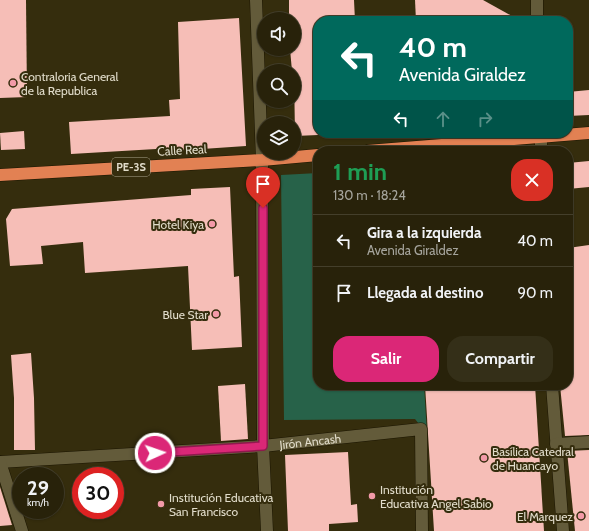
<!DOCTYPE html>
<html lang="es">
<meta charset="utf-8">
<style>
:root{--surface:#28220a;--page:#342f18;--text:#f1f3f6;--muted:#a5a49c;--line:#443f2b;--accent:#db2777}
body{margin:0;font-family:Cabin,sans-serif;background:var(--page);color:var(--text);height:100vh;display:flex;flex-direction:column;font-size:15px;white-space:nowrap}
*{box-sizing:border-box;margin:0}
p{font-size:13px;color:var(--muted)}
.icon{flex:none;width:22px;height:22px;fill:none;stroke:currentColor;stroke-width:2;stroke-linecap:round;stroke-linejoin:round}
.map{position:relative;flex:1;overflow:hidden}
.side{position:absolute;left:313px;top:146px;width:260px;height:244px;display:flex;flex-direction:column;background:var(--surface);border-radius:16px;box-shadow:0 1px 3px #0004,0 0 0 1px var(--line)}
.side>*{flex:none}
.guide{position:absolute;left:313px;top:16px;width:260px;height:122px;border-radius:16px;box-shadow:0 1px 3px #0004,0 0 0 1px var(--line);background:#00695c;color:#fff;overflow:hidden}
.buttons{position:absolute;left:257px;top:12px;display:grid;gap:8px}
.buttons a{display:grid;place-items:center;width:44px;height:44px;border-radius:50%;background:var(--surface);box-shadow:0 1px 3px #0004,0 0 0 1px var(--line);font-size:20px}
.speed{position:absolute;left:12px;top:467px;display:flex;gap:8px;font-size:20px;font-weight:700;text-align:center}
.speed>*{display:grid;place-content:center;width:52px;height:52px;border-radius:50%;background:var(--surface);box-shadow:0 1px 3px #0004,0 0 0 1px var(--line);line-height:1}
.speed small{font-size:10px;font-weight:400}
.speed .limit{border:6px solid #d22;background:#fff;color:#111}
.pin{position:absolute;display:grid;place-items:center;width:34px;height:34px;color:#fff;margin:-41px -17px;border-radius:50% 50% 50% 0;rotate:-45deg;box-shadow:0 0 4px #0007}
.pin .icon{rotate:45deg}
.me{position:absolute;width:44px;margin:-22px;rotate:87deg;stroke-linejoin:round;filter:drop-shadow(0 0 3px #0008)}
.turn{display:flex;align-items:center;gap:14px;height:84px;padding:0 20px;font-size:18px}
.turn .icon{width:52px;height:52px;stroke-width:2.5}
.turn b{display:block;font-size:28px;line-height:34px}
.lanes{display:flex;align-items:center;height:38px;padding:0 20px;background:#0003;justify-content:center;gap:20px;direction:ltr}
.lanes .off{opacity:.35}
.round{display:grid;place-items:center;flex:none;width:42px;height:42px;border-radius:16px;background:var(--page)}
.overview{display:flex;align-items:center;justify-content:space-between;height:68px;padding:0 20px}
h1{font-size:24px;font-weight:700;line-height:30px;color:#1e9e55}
.action{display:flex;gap:8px;margin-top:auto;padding:8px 20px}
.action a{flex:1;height:46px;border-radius:16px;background:var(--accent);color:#fff;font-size:16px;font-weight:700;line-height:46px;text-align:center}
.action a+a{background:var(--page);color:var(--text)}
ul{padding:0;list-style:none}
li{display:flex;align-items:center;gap:12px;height:52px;padding:0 20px;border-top:1px solid var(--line)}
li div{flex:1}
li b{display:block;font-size:15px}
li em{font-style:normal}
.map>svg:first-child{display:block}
.green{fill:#276249}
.building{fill:#f6beb7}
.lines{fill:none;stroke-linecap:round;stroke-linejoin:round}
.minor-casing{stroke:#1b1501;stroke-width:13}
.highway-casing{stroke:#1b1501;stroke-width:13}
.minor{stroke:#635b3a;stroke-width:12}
.highway{stroke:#e28153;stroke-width:12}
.route-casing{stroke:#8e194d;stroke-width:10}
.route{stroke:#db2777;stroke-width:7}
.poi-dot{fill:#f39aa8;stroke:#352d0d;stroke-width:1.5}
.labels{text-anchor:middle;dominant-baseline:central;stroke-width:4;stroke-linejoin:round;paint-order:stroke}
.shield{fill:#352d0d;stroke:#ada891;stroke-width:1}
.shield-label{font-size:11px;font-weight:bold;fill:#e1dcca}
.poi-label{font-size:12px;fill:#e1dcca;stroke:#352d0d;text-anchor:start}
.street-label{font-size:12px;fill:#e1dcca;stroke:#352d0d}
</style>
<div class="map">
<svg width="589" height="531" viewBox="0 0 589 531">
<rect width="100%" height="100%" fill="#352d0d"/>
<!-- green -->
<polygon class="green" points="318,173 318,385 424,385 427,434 415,419 284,420 281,175"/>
<!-- building -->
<g class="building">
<polygon points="0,0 26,0 27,97 0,98"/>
<polygon points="289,0 354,0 355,21 318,21 318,135 295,136 294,71 292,71 290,49 294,49 294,19 289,19"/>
<polygon points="415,0 483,0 521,21 416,21"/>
<polygon points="239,18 246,146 173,151 173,148 71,154 69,122 170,116 169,100 180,99 178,22"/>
<polygon points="589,90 589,115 568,116 568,92"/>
<polygon points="24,131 25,149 1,150 0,133"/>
<polygon points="589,161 589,187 568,189 568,163"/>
<polygon points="230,187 234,277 239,276 242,347 192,350 188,266 85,273 83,242 41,246 43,264 10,266 6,219 12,209 191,195 191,189"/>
<polygon points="589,245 589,435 565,436 560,385 568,385 568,248"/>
<polygon points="31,353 34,398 35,450 14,450 14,398 11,355"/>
<polygon points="245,384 248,439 221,441 218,386"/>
<polygon points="425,385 535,385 544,531 434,531"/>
<polygon points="589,450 589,531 575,531 567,451"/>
<polygon points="348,452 351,505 357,504 358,522 329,524 329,531 288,531 285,455"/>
<polygon points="0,487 12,525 0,526"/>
</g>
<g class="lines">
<defs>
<g id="minor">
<polyline points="256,0 262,160 263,446 267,531"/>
<polyline points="537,0 537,21"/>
<polyline points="541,133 541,151"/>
<polyline points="552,385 563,531"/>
<polyline points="556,444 589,442"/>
<path id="s1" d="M 0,462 L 263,446 L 421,429 L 422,531"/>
<polyline points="0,462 22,531"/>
</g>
<g id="highway">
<polyline points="367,151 589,133"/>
<polyline points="0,175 262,160 318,155"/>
</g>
</defs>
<!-- minor casing -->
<use href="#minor" class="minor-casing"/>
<!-- highway casing -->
<use href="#highway" class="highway-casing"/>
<!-- minor -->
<use href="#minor" class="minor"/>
<!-- highway -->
<use href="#highway" class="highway"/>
</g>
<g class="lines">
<defs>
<polyline id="route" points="155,453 263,446 263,208"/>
</defs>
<!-- route casing -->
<use href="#route" class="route-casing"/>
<!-- route -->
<use href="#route" class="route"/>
</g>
<!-- markers -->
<g class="poi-dot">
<circle cx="13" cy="83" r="4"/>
<circle cx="212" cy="224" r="4"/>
<circle cx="216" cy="314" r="4"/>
<circle cx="484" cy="458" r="4"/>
<circle cx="372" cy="496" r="4"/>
<circle cx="161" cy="504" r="4"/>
<circle cx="581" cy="516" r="4"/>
</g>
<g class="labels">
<!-- shield labels -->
<rect class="shield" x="112" y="158" width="38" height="18" rx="3"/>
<g class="shield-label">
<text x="131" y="167">PE-3S</text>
</g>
<!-- poi labels -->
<g class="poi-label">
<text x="21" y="76">Contraloria General<tspan x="21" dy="14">de la Republica</tspan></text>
<text x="204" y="224" text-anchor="end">Hotel Kiya</text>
<text x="208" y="314" text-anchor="end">Blue Star</text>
<text x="492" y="451">Basílica Catedral<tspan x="492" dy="14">de Huancayo</tspan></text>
<text x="380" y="489">Institución<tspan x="380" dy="14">Educativa Angel Sabio</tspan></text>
<text x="169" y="497">Institución Educativa<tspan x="169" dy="14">San Francisco</tspan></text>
<text x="573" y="516" text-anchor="end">El Marquez</text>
</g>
<!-- street labels -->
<g class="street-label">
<text transform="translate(182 150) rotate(-3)">Calle Real</text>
<text stroke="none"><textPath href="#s1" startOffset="311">Jirón Ancash</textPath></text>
</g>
</g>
</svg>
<div class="buttons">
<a><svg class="icon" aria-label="sound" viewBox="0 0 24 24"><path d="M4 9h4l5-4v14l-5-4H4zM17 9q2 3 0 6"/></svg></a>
<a><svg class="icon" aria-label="search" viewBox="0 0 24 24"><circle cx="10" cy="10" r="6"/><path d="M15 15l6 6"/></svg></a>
<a><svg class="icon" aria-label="layers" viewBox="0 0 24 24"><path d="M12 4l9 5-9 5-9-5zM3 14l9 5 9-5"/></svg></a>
</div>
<div class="speed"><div>29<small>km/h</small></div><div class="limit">30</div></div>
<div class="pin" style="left:263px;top:208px;background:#d93025"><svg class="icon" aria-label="arrive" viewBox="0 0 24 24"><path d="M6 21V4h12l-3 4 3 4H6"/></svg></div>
<svg class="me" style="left:155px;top:453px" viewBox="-20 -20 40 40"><circle r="17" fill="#db2777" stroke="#fff" stroke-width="3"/><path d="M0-11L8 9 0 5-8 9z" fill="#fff"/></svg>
<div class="guide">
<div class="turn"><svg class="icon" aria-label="left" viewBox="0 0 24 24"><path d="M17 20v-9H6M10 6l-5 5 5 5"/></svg><div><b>40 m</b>Avenida Giraldez</div></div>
<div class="lanes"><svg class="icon" aria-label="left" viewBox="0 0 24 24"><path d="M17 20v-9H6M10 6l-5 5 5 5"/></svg><svg class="icon off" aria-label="ahead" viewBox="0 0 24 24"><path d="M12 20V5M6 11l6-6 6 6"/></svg><svg class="icon off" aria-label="right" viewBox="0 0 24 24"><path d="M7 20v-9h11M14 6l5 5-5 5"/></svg></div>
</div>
<section class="side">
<div class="overview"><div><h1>1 min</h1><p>130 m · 18:24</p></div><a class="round" style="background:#d93025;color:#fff"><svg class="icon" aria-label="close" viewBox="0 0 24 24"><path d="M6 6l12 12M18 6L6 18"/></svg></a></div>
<ul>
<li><svg class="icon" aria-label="left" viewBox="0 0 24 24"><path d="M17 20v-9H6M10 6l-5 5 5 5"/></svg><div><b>Gira a la izquierda</b><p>Avenida Giraldez</p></div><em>40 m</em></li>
<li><svg class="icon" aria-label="arrive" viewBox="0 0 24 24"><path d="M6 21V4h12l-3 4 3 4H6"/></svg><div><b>Llegada al destino</b></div><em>90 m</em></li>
</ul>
<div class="action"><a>Salir</a><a>Compartir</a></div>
</section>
</div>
